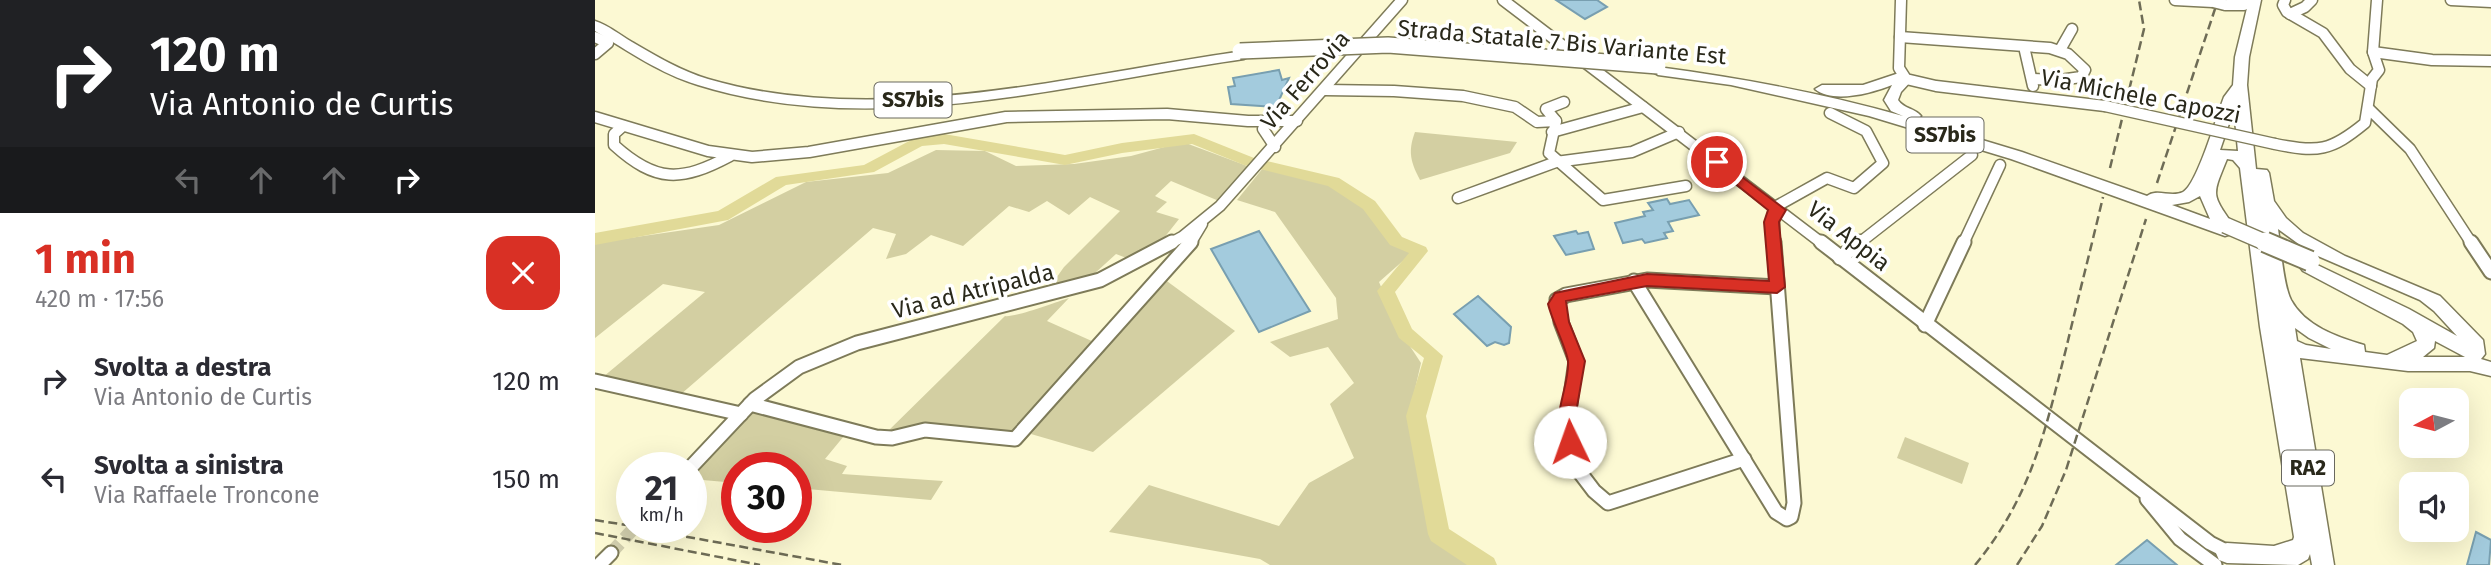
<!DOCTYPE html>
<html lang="it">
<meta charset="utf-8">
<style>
:root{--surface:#fff;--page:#f2f2f3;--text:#2b2b33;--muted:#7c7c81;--accent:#d93025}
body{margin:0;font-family:"Fira Sans",sans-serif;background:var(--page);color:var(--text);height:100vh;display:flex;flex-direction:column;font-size:26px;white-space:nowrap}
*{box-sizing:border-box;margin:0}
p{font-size:23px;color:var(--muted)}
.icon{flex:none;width:38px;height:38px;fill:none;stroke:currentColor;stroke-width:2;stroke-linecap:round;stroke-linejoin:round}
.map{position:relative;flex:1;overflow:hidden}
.side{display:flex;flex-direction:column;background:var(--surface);width:595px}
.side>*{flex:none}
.guide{background:#202124;color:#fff;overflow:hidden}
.needle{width:46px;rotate:263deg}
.tools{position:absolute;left:1804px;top:388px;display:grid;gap:14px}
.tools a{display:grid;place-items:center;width:70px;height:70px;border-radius:14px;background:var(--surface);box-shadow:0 7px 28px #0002;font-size:35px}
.speed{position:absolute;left:21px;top:452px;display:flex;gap:14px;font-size:35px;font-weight:700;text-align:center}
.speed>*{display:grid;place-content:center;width:91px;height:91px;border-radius:50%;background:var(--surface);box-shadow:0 7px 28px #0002;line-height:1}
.speed small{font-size:18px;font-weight:400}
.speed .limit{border:10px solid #d22;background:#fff;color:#111}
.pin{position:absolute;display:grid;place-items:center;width:60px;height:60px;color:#fff;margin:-30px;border:4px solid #fff;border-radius:50%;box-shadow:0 2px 7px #0007}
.me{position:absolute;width:77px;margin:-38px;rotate:357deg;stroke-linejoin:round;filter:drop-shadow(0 0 5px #0008)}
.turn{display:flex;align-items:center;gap:24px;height:147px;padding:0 35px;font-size:32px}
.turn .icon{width:91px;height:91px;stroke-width:2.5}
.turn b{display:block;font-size:49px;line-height:60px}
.lanes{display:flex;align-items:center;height:66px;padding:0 35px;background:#0003;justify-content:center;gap:35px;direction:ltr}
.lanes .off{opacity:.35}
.round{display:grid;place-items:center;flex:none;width:74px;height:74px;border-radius:21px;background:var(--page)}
.summary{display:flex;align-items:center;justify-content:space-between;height:119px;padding:0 35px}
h1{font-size:42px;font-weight:700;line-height:52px;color:var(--accent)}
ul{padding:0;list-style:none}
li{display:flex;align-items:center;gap:21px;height:98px;padding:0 35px}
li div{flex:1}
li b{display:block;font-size:26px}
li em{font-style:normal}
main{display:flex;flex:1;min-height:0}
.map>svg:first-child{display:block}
.green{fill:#d3cfa2}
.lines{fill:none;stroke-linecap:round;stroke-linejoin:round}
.river{fill:#e1da98;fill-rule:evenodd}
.building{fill:#a3cbdd;stroke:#789fb0;stroke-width:2}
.minor-tunnel{stroke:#d2cfae;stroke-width:13;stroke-dasharray:13 7;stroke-linecap:butt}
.minor-far1-casing{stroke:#7e7b59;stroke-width:13}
.minor-casing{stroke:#7e7b59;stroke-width:17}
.highway-casing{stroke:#7e7b59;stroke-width:3}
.minor-far1{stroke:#fff;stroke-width:10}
.minor{stroke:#fff;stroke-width:13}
.highway{fill:#fff;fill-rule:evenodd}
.rail{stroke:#6e6c56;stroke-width:2.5;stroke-dasharray:9 4.5;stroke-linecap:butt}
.minor-bridge-casing{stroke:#7e7b59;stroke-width:13;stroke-linecap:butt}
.highway-bridge-far1-casing{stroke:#7e7b59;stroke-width:18;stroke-linecap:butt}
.highway-bridge-casing{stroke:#7e7b59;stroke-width:23;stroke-linecap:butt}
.minor-bridge{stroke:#fff;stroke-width:10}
.highway-bridge-far1{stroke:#fff;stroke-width:15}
.highway-bridge{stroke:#fff;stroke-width:19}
.route{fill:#d93025;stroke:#8d1f18;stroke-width:2}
.labels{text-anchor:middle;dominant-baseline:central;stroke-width:7;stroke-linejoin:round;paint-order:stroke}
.shield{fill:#fff;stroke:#69685f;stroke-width:2}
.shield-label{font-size:21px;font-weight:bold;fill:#29281a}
.street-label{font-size:23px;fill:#29281a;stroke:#fff}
</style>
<main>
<section class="side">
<div class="guide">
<div class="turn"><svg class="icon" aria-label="right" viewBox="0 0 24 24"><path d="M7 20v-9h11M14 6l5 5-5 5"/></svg><div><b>120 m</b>Via Antonio de Curtis</div></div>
<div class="lanes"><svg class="icon off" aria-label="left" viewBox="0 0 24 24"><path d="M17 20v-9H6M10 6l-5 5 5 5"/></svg><svg class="icon off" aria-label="ahead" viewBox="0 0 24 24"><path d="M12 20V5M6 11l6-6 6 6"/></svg><svg class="icon off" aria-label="ahead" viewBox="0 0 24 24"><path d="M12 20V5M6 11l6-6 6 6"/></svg><svg class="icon" aria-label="right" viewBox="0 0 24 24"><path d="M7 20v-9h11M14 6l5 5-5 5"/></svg></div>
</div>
<div class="summary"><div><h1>1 min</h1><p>420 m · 17:56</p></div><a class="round" style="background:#d93025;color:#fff"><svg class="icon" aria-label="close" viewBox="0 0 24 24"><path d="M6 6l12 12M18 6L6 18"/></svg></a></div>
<ul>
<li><svg class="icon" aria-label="right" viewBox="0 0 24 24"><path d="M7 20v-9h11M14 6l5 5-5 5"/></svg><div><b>Svolta a destra</b><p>Via Antonio de Curtis</p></div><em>120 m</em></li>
<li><svg class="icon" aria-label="left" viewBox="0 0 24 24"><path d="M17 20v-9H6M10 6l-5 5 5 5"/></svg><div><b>Svolta a sinistra</b><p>Via Raffaele Troncone</p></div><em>150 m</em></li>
</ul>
</section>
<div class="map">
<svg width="1896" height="565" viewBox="0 0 1896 565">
<rect width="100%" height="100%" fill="#fcf9d3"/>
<!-- green -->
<g class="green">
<path d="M 820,132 L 922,142 L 915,153 L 825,180 C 815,161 813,151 820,132 Z"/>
<polygon points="588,142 655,167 624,201 576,181 560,196 572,202 561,212 584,219 565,243 534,259 521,254 499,274 452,291 469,267 525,211 495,197 474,215 452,201 434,212 414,206 368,246 336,235 311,254 291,259 301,234 278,228 85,395 8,377 110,292 68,284 0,338 0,243 124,225 211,182 293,173 341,150 390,151 421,166 479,164 536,156"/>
<polygon points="668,168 734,184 770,205 797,242 818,252 784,282 805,331 826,363 814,415 840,533 887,565 675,565 665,559 514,532 554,485 684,526 714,483 759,458 735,404 759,383 733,347 695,357 675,342 743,319 741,298 680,212 642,200"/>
<polygon points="569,279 640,331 498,452 436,434"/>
<path d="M 474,298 L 452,321 L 499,342 L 413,434 L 290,434 L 410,316 C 419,318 461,302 474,298 Z"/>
<polygon points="157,410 249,436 230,459 252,466 247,474 348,481 336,500 201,488 201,467 142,467 142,483 96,479"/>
<polygon points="1310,437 1374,463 1367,484 1302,458"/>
</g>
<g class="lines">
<!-- river -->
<polygon class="river" points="349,134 470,155 527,143 599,134 659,158 744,178 780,201 807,237 831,247 833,251 800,292 817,329 848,356 831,416 854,529 899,558 902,565 872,565 836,541 833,534 811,416 829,358 804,338 782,291 814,253 795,245 768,209 733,186 649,165 597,144 527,153 470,165 349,144 327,146 279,172 191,185 133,220 0,245 0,233 123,211 181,177 269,165 318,139"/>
</g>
<!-- building -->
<g class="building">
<polygon points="961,0 1002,0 1012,7 990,19"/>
<polygon points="684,70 687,80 694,78 681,107 636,104 633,87 640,86 638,78"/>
<polygon points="1072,199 1075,204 1094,200 1104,215 1073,222 1078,231 1069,233 1072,238 1050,243 1047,239 1028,243 1020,223 1050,216 1048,212 1058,210 1053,203"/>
<polygon points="664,231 715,311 664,332 616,249"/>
<polygon points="981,231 983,234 993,232 999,249 971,255 959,236"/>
<polygon points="883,296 916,327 914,343 909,345 900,342 892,346 859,314"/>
<polygon points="1881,532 1896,540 1894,565 1872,565"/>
<polygon points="1552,540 1582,565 1521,565"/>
</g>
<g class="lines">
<!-- minor-tunnel -->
<polyline class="minor-tunnel" points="16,553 40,527"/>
<defs>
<g id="minor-far1">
<polyline points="908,0 1228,244"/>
<polyline points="1306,0 1304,68 1311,79 1341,86 1510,106"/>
<polyline points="1580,0 1618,2"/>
<polyline points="1690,0 1688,5 1692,12 1728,33 1755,69 1776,86"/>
<polyline points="1856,0 1896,2"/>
<polyline points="1630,5 1649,5 1651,0"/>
<polyline points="1695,14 1710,7 1717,0"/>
<polyline points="0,37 13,43 0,54"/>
<polyline points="1305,37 1455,48 1473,54 1490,70 1486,77 1465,80 1437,79"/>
<polyline points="1465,50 1477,29"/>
<polyline points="1430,51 1438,86"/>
<polyline points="1778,52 1837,60 1896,61"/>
<polyline points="730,90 799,91 868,96 920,107 942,122 961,121"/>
<polyline points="969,102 951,109 961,121 954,153 1008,200 1091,186"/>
<polyline points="1774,109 1815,149 1877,244"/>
<polyline points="0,117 113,151 157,157 214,152 411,117 572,114 653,121 702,121"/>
<path d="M 28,126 L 19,134 L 19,145 C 61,183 86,182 135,156"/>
<polyline points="668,129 680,147"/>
<polyline points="957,132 1048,107"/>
<path d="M 1680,144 C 1723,153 1736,151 1770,123 L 1777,79 L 1784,70 L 1778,52 L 1782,0"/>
<polyline points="863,198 961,162 1037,152 1084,132"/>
<polyline points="1180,207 1232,178 1259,188 1288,163 1271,131 1235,113"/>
<polyline points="574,244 587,237 625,206 807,0"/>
<polyline points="595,244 607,224"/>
<polyline points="1179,244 1179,213 1183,210"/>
<polyline points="1263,244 1377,155"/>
<polyline points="1368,244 1405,165"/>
</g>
<g id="minor">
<polyline points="1226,242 1615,543 1639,555"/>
<polyline points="1876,242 1896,272"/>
<polyline points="1245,258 1265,242"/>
<polyline points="1039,281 1181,512 1192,519 1196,517 1199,503 1179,242"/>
<polyline points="1330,325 1369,242"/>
<polyline points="0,381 146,414"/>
<polyline points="155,404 281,437 297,438 330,430 420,439 596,242"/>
<polyline points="1149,459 1013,503 999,491 977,462 972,423 981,361 966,322 962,300 971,295 1052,280 1182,287"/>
<polyline points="96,467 160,399 204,367 262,343 505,280 577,242"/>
<polyline points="1552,499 1585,539 1620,565"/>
<polyline points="4,565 16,553"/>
</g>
<g id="highway">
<path d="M 1654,0 L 1666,0 L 1654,57 L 1652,85 L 1661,169 L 1672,170 L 1674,173 L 1679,201 L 1691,218 L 1708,233 L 1750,256 L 1845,296 L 1888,340 L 1890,354 L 1886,359 L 1896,362 L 1896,376 L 1875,371 L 1813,371 L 1705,358 L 1739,565 L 1717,565 L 1715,554 L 1713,559 L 1703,565 L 1632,563 L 1624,560 L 1621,553 L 1624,546 L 1632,543 L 1679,546 L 1698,540 L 1699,537 L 1665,327 L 1645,168 L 1638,160 L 1632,159 C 1617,196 1616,193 1638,225 L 1636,234 L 1630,236 L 1416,159 L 1274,116 L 1136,85 L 1063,75 L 1056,71 L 1063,67 C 1146,78 1227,93 1308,116 L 1296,111 L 1289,100 L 1297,85 C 1277,93 1238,104 1220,89 L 1227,85 L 1268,85 L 1307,72 L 1318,79 L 1306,92 L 1303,100 C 1309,109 1320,108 1326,116 L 1321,120 L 1427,152 L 1552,196 C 1562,188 1576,198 1588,192 C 1602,185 1622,115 1629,97 L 1638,85 L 1640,57 ZM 1639,109 L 1643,151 L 1625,150 ZM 1605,196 L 1615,219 L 1577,205 L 1594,202 ZM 1683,229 L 1716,253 L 1825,300 L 1839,311 L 1862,336 L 1814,309 L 1714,261 L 1708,263 L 1705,267 L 1708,271 L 1808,324 L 1818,332 L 1822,341 L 1792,355 L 1770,352 L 1769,345 C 1742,337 1710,326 1696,300 C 1688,284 1686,248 1683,229 ZM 1700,328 L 1714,338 L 1736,349 L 1711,345 L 1702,341 ZM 1840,341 L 1870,357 L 1828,357 L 1839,348 Z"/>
<path d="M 0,21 C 13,25 25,35 37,42 C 61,56 86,71 113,79 C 284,129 477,75 649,51 L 656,55 L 649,59 C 472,84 279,140 103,85 C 66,74 33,51 0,31 Z"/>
</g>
</defs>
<!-- minor-far1 casing -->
<use href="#minor-far1" class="minor-far1-casing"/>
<!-- minor casing -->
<use href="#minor" class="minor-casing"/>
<!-- highway casing -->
<use href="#highway" class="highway-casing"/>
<!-- minor-far1 -->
<use href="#minor-far1" class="minor-far1"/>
<!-- minor -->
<use href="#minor" class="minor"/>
<!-- highway -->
<use href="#highway" class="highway"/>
<!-- rail -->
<g class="rail">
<polyline points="1515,168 1549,29 1544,0"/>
<polyline points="1562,183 1623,0"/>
<polyline points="0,520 37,526"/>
<polyline points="38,527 247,565"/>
<polyline points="0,533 165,565"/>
<path d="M 1380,565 C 1436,497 1450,432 1471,349 C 1483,298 1496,248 1508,197"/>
<polyline points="1422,565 1447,526 1471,470 1551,219"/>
</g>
<defs>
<g id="minor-bridge">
<polyline points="1618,2 1630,5"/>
<polyline points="1510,106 1680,144"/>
</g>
<g id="highway-bridge-far1">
<polyline points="645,51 793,45 1063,66"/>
<polyline points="1630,225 1674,244"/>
</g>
<polyline id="highway-bridge" points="1670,242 1715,261"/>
</defs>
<!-- minor-bridge casing -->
<use href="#minor-bridge" class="minor-bridge-casing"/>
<!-- highway-bridge-far1 casing -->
<use href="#highway-bridge-far1" class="highway-bridge-far1-casing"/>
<!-- highway-bridge casing -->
<use href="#highway-bridge" class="highway-bridge-casing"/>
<!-- minor-bridge -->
<use href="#minor-bridge" class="minor-bridge"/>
<!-- highway-bridge-far1 -->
<use href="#highway-bridge-far1" class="highway-bridge-far1"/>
<!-- highway-bridge -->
<use href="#highway-bridge" class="highway-bridge"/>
</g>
<!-- route -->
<path class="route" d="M 1122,158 L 1191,210 L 1184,222 L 1190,287 L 1182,293 L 1052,286 L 971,301 L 974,322 L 990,361 L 982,407 L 984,442 L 981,448 L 975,450 L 968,448 C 954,420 975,386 973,361 C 971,347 957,321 953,304 L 960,293 L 1052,274 L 1174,281 L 1169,222 L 1173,210 L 1117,165 L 1117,159 Z"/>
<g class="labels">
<!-- shield labels -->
<g class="shield">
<rect x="279.5" y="82.5" width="77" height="35" rx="5"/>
<rect x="1311.5" y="117.5" width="77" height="35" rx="5"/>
<rect x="1687" y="450.5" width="52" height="35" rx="5"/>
</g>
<g class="shield-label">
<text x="318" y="100">SS7bis</text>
<text x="1350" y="135">SS7bis</text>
<text x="1713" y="468">RA2</text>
</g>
<!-- street labels -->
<g class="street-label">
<text transform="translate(967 42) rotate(5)">Strada Statale 7 Bis Variante Est</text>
<text transform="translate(710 80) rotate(-49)">Via Ferrovia</text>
<text transform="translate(1546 96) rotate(11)">Via Michele Capozzi</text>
<text transform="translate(1254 236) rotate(38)">Via Appia</text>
<text transform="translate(378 291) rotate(-14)">Via ad Atripalda</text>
</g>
</g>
</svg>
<div class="tools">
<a><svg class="needle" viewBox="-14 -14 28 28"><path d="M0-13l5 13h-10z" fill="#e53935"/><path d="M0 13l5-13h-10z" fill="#7c7c81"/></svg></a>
<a><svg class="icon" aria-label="sound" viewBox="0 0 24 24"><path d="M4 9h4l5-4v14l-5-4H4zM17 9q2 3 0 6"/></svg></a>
</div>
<div class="speed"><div>21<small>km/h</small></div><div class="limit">30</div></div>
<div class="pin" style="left:1122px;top:162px;background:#d93025"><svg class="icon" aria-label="arrive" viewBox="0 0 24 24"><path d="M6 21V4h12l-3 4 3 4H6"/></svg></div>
<svg class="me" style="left:975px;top:442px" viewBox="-20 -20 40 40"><circle r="19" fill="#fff"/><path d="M0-13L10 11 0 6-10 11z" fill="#d93025"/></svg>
</div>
</main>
